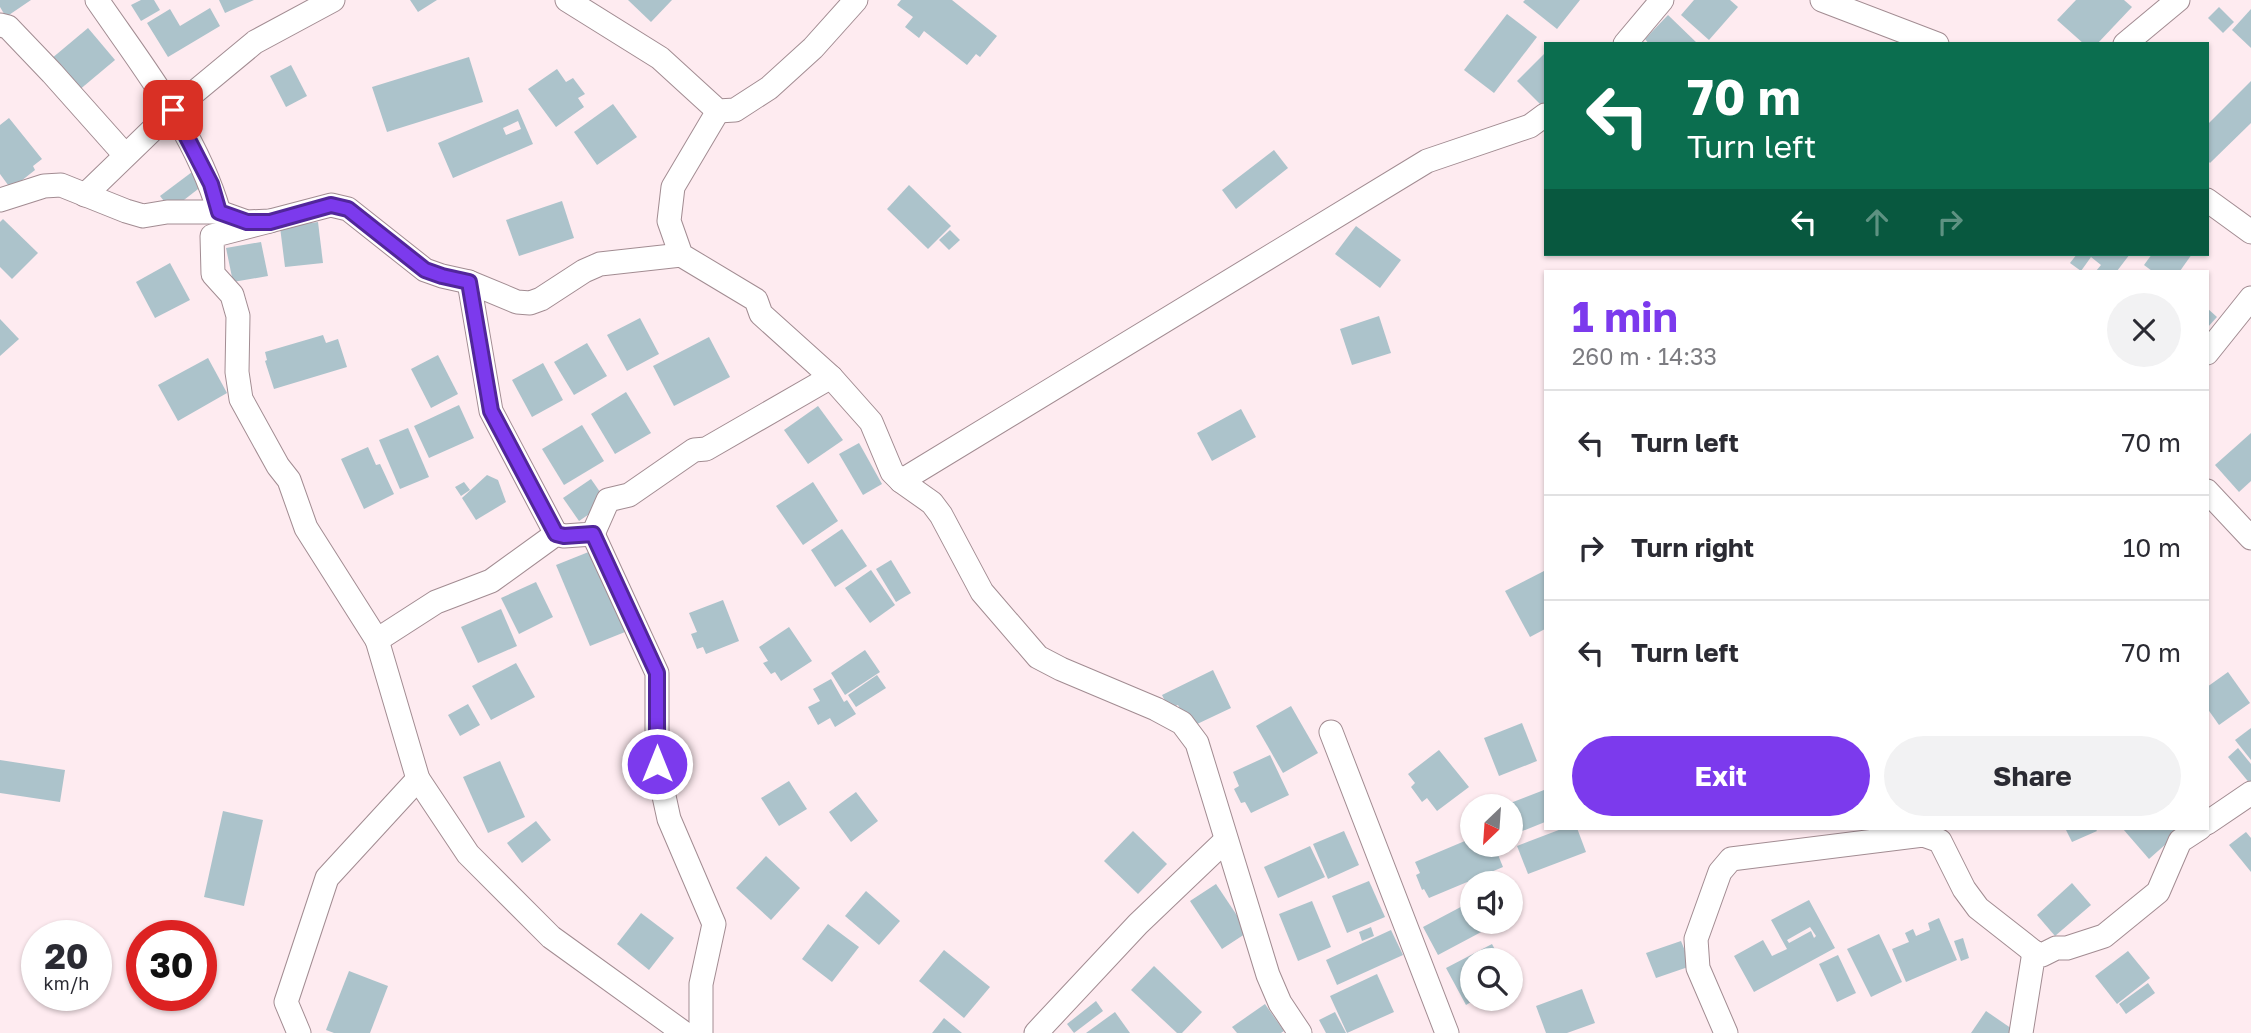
<!DOCTYPE html>
<meta charset="utf-8">
<style>
:root{--surface:#fff;--page:#f2f2f3;--text:#2b2b33;--muted:#7c7c81;--line:#e1e1e2;--accent:#7c3aed}
body{margin:0;font-family:"Golos Text",sans-serif;background:var(--page);color:var(--text);height:100vh;display:flex;flex-direction:column;font-size:26px;white-space:nowrap}
*{box-sizing:border-box;margin:0}
p{font-size:23px;color:var(--muted)}
.icon{flex:none;width:38px;height:38px;fill:none;stroke:currentColor;stroke-width:2;stroke-linecap:round;stroke-linejoin:round}
.map{position:relative;flex:1;overflow:hidden}
.panel{position:absolute;left:1544px;top:270px;width:665px;height:560px;display:flex;flex-direction:column;background:var(--surface);border-radius:0px;box-shadow:0 2px 5px #0004}
.panel>*{flex:none}
.banner{position:absolute;left:1544px;top:42px;width:665px;height:214px;border-radius:0px;box-shadow:0 2px 5px #0004;background:#0b6e4f;color:#fff;overflow:hidden}
.needle{width:46px;rotate:205deg}
.buttons{position:absolute;left:1460px;top:794px;display:grid;gap:14px}
.buttons a{display:grid;place-items:center;width:63px;height:63px;border-radius:50%;background:var(--surface);box-shadow:0 2px 5px #0004;font-size:35px}
.speed{position:absolute;left:21px;top:920px;display:flex;gap:14px;font-size:35px;font-weight:700;text-align:center}
.speed>*{display:grid;place-content:center;width:91px;height:91px;border-radius:50%;background:var(--surface);box-shadow:0 2px 5px #0004;line-height:1}
.speed small{font-size:18px;font-weight:400}
.speed .limit{border:10px solid #d22;background:#fff;color:#111}
.pin{position:absolute;display:grid;place-items:center;width:60px;height:60px;color:#fff;margin:-30px;border-radius:14px;box-shadow:0 4px 10px #0006}
.me{position:absolute;width:77px;margin:-38px;rotate:0deg;stroke-linejoin:round;filter:drop-shadow(0 0 5px #0008)}
.turn{display:flex;align-items:center;gap:24px;height:147px;padding:0 28px;font-size:32px}
.turn .icon{width:91px;height:91px;stroke-width:2.5}
.turn b{display:block;font-size:49px;line-height:60px}
.lanes{display:flex;align-items:center;height:66px;padding:0 28px;background:#0003;justify-content:center;gap:35px;direction:ltr}
.lanes .off{opacity:.35}
.round{display:grid;place-items:center;flex:none;width:74px;height:74px;border-radius:37px;background:var(--page)}
.overview{display:flex;align-items:center;justify-content:space-between;height:119px;padding:0 28px}
h1{font-size:42px;font-weight:700;line-height:52px;color:var(--accent)}
.action{display:flex;gap:14px;margin-top:auto;padding:14px 28px}
.action a{flex:1;height:80px;border-radius:42px;background:var(--accent);color:#fff;font-size:28px;font-weight:700;line-height:80px;text-align:center}
.action a+a{background:var(--page);color:var(--text)}
ul{padding:0;list-style:none}
li{display:flex;align-items:center;gap:21px;height:105px;padding:0 28px;border-top:2px solid var(--line)}
li div{flex:1}
li b{display:block;font-size:26px}
li em{font-style:normal}
.map>svg:first-child{display:block}
.building{fill:#acc3cb;fill-rule:evenodd}
.lines{fill:none;stroke-linecap:round;stroke-linejoin:round}
.minor-casing{stroke:#a28c92;stroke-width:25}
.minor{stroke:#fff;stroke-width:23}
.route-casing{stroke:#51269a;stroke-width:18}
.route{stroke:#7c3aed;stroke-width:12}
</style>
<div class="map">
<svg width="2251" height="1033" viewBox="0 0 2251 1033">
<rect width="100%" height="100%" fill="#feebf0"/>
<!-- building -->
<g class="building">
<polygon points="0,0 31,0 6,17 0,7"/>
<polygon points="141,0 154,0 160,10 141,21 131,5"/>
<polygon points="219,0 254,0 225,13"/>
<polygon points="410,0 437,0 418,12"/>
<polygon points="628,0 672,0 651,22"/>
<polygon points="901,0 952,0 997,36 980,57 976,54 967,65 924,31 919,38 905,27 913,17 897,5"/>
<polygon points="1525,0 1580,0 1557,29 1523,2"/>
<polygon points="1694,0 1730,0 1738,7 1709,40 1681,15"/>
<polygon points="2076,0 2124,0 2132,7 2097,44 2084,44 2057,20"/>
<polygon points="2219,7 2234,22 2223,33 2208,18"/>
<polygon points="210,8 220,26 168,57 147,23 170,9 180,26"/>
<polygon points="2251,9 2251,48 2232,30"/>
<polygon points="1507,14 1537,37 1494,93 1464,70"/>
<polygon points="1668,15 1698,44 1649,44 1645,39"/>
<polygon points="88,28 115,60 78,91 51,59"/>
<polygon points="1545,53 1545,105 1543,107 1517,81"/>
<polygon points="469,57 483,102 387,132 372,87"/>
<polygon points="291,65 307,96 286,107 270,76"/>
<polygon points="557,69 566,82 573,78 585,94 578,98 584,107 556,127 528,89"/>
<polygon points="2251,81 2251,123 2210,163 2207,160 2207,125"/>
<polygon points="613,104 637,137 597,165 574,132"/>
<path d="M 518,109 L 533,144 L 453,178 L 438,143 ZM 518,121 L 521,129 L 506,135 L 503,128 Z"/>
<polygon points="9,118 42,159 33,166 35,170 11,189 0,174 0,125"/>
<polygon points="1274,150 1288,168 1236,209 1222,190"/>
<polygon points="192,172 202,186 171,210 160,196"/>
<polygon points="909,185 951,226 928,249 887,209"/>
<polygon points="562,201 574,238 519,256 506,220"/>
<polygon points="3,219 38,253 12,279 0,267 0,222"/>
<polygon points="318,222 323,263 285,267 280,227"/>
<polygon points="1356,226 1401,260 1380,288 1335,254"/>
<polygon points="950,230 960,240 949,250 939,240"/>
<polygon points="261,242 268,276 233,282 226,248"/>
<polygon points="2077,254 2130,254 2117,271 2096,271 2101,265 2091,257 2081,271 2070,263"/>
<polygon points="2152,254 2192,254 2180,271 2152,271 2144,265"/>
<polygon points="170,263 190,300 155,318 136,282"/>
<polygon points="2207,308 2217,317 2207,328"/>
<polygon points="1379,316 1391,353 1352,365 1340,329"/>
<polygon points="640,318 659,354 627,371 607,335"/>
<polygon points="0,319 19,339 0,356"/>
<polygon points="323,335 326,343 338,339 347,367 274,389 265,361 267,360 265,352"/>
<polygon points="709,337 730,377 674,406 653,366"/>
<polygon points="587,343 607,376 574,395 554,362"/>
<polygon points="438,355 458,394 431,408 411,369"/>
<polygon points="208,358 227,393 178,421 158,385"/>
<polygon points="543,363 563,400 532,417 512,380"/>
<polygon points="626,392 651,433 615,454 591,414"/>
<polygon points="459,405 474,438 429,458 414,426"/>
<polygon points="818,406 843,440 808,464 784,430"/>
<polygon points="1241,409 1256,437 1212,461 1197,433"/>
<polygon points="582,425 604,461 564,485 542,449"/>
<polygon points="408,428 429,477 400,489 379,440"/>
<polygon points="2251,433 2251,481 2239,492 2215,465"/>
<polygon points="859,443 882,484 863,495 839,454"/>
<polygon points="368,447 376,465 380,464 394,494 364,509 341,459"/>
<polygon points="487,475 498,480 506,502 476,520 462,498"/>
<polygon points="591,479 607,502 579,521 563,498"/>
<polygon points="464,482 470,490 461,496 455,487"/>
<polygon points="813,482 838,521 803,545 776,506"/>
<polygon points="842,529 867,566 835,587 811,550"/>
<polygon points="591,551 625,632 590,646 556,565"/>
<polygon points="891,560 911,593 896,602 876,569"/>
<polygon points="871,570 895,605 870,623 845,588"/>
<polygon points="1544,571 1545,629 1530,637 1505,591"/>
<polygon points="536,582 553,617 519,634 501,598"/>
<polygon points="723,600 739,641 706,654 703,647 697,649 691,634 697,632 689,613"/>
<polygon points="501,609 517,646 478,663 461,627"/>
<polygon points="789,627 812,661 781,681 775,672 771,674 763,663 768,661 759,647"/>
<polygon points="865,650 880,672 845,695 831,673"/>
<polygon points="516,663 535,697 491,720 472,686"/>
<polygon points="1213,670 1231,708 1195,725 1185,720 1178,705 1169,709 1162,695"/>
<polygon points="2228,672 2250,703 2219,725 2207,708 2207,687"/>
<polygon points="877,675 886,688 856,707 848,695"/>
<polygon points="831,679 844,702 847,700 856,714 835,727 830,718 818,725 808,707 820,701 813,689"/>
<polygon points="468,704 480,725 460,736 448,715"/>
<polygon points="1291,706 1318,753 1283,773 1256,726"/>
<polygon points="1522,723 1537,761 1499,776 1484,738"/>
<polygon points="2251,728 2251,760 2235,740"/>
<polygon points="2238,748 2251,764 2251,785 2228,757"/>
<polygon points="1439,750 1469,787 1437,811 1427,798 1422,802 1411,787 1415,783 1408,774"/>
<polygon points="1270,755 1289,795 1251,813 1245,802 1241,803 1234,789 1239,786 1233,772"/>
<polygon points="0,760 65,770 60,802 0,793"/>
<polygon points="500,761 525,817 488,833 463,777"/>
<polygon points="789,781 807,809 779,826 761,798"/>
<polygon points="1544,790 1545,822 1510,836 1510,807 1500,807"/>
<polygon points="856,792 878,821 851,842 829,812"/>
<polygon points="223,811 263,820 244,906 204,897"/>
<polygon points="536,821 551,840 522,863 507,843"/>
<polygon points="1564,828 1577,828 1586,852 1528,874 1517,846"/>
<polygon points="2065,828 2095,828 2097,831 2072,842"/>
<polygon points="2124,828 2184,828 2149,859 2123,829"/>
<polygon points="1133,831 1167,864 1138,894 1104,861"/>
<polygon points="1344,831 1359,865 1328,879 1313,844"/>
<polygon points="2246,832 2251,838 2251,872 2229,845"/>
<polygon points="1472,838 1472,845 1494,845 1503,867 1429,898 1424,889 1422,890 1416,875 1420,873 1415,862"/>
<polygon points="1310,846 1325,877 1278,898 1264,867"/>
<polygon points="766,856 800,888 771,920 736,888"/>
<polygon points="1369,881 1385,917 1347,933 1332,896"/>
<polygon points="2072,883 2091,905 2055,936 2037,915"/>
<polygon points="1216,884 1248,932 1222,949 1190,901"/>
<polygon points="866,891 900,921 879,945 845,916"/>
<path d="M 1809,900 L 1835,948 L 1754,992 L 1734,956 L 1763,940 L 1772,956 L 1787,949 L 1771,920 ZM 1810,927 L 1816,936 L 1814,938 L 1811,931 L 1789,943 L 1787,940 Z"/>
<polygon points="1312,901 1331,947 1298,961 1279,914"/>
<polygon points="1472,901 1472,922 1500,922 1438,955 1423,927"/>
<polygon points="641,913 674,938 649,970 617,944"/>
<polygon points="1939,918 1957,960 1906,982 1892,949 1909,942 1905,933 1913,929 1916,936 1930,930 1928,923"/>
<polygon points="828,924 859,947 832,982 802,959"/>
<polygon points="1371,927 1374,936 1362,941 1359,932"/>
<polygon points="1391,930 1403,955 1337,985 1326,960"/>
<polygon points="1879,934 1902,982 1871,997 1847,949"/>
<polygon points="1963,938 1969,958 1961,961 1954,941"/>
<polygon points="1681,941 1691,966 1656,978 1646,953"/>
<polygon points="1492,944 1501,961 1472,961 1472,999 1476,999 1466,1005 1446,968"/>
<polygon points="944,950 990,987 964,1018 919,981"/>
<polygon points="2128,951 2150,978 2117,1004 2095,976"/>
<polygon points="1838,955 1856,993 1837,1002 1819,964"/>
<polygon points="1154,966 1202,1012 1182,1033 1177,1033 1131,990"/>
<polygon points="349,971 388,986 370,1033 334,1033 326,1030"/>
<polygon points="1377,974 1394,1012 1347,1033 1330,996"/>
<polygon points="2148,983 2155,993 2126,1014 2119,1004"/>
<polygon points="1582,989 1595,1023 1567,1033 1546,1033 1536,1006"/>
<polygon points="1096,1001 1103,1011 1074,1033 1067,1024"/>
<polygon points="1265,1004 1284,1031 1281,1033 1237,1033 1232,1027"/>
<polygon points="1986,1011 2018,1033 1971,1033"/>
<polygon points="1115,1012 1130,1033 1086,1033"/>
<polygon points="1335,1012 1346,1033 1326,1033 1319,1020"/>
<polygon points="944,1018 962,1033 932,1033"/>
</g>
<g class="lines">
<defs>
<g id="minor">
<path d="M 97,0 C 143,67 196,133 219,212"/>
<polyline points="567,0 660,58 718,111 735,110 769,88 813,48 856,0"/>
<polyline points="1822,0 1937,44"/>
<polyline points="0,25 8,27 52,73 125,155"/>
<polyline points="1625,44 1662,0"/>
<polyline points="2125,44 2178,0"/>
<polyline points="718,111 673,187 669,221 681,255 756,300 761,314 831,377 871,422 892,472 901,481 932,503 941,515 982,592 1038,657 1061,669 1156,709 1182,723 1197,743 1268,975 1280,1003 1300,1033"/>
<polyline points="85,195 173,110 255,42 333,0"/>
<polyline points="0,200 44,186 61,185 126,211 143,216 167,212 219,212 247,222 270,221 331,205 348,209 425,270 442,276 469,282 517,302 530,303 541,299 584,271 600,264 681,255"/>
<polyline points="2207,200 2251,232"/>
<polyline points="270,221 212,236 213,274 232,295 238,316 237,372 241,399 278,466 289,480 306,528 377,640 436,602 491,581 556,534 564,536 593,534 608,500 629,495 694,450 706,449 831,377"/>
<polyline points="469,282 491,411 556,534"/>
<polyline points="2207,353 2251,298"/>
<polyline points="901,481 1427,161 1530,126 1545,115"/>
<polyline points="2207,491 2251,538"/>
<polyline points="593,534 657,673 657,764 669,819 714,924 701,984 701,1033"/>
<polyline points="377,640 418,779 468,854 551,937 684,1033"/>
<polyline points="1331,732 1447,1033"/>
<polyline points="2207,823 2251,793"/>
<polyline points="299,1033 286,1002 327,878 418,779"/>
<polyline points="1036,1033 1138,924 1226,840"/>
<polyline points="1726,1033 1698,968 1696,939 1720,872 1731,859 1923,835 1940,841 1964,889 1978,908 2034,952"/>
<polyline points="2021,1033 2034,952 2042,955 2056,948 2067,948 2104,936 2158,892 2180,841 2200,828"/>
</g>
</defs>
<!-- minor casing -->
<use href="#minor" class="minor-casing"/>
<!-- minor -->
<use href="#minor" class="minor"/>
</g>
<g class="lines">
<defs>
<polyline id="route" points="173,110 211,184 219,212 247,222 270,222 331,205 348,209 425,270 442,276 469,282 491,411 556,534 564,536 593,534 657,673 657,764"/>
</defs>
<!-- route casing -->
<use href="#route" class="route-casing"/>
<!-- route -->
<use href="#route" class="route"/>
</g>
</svg>
<div class="buttons">
<a><svg class="needle" viewBox="-14 -14 28 28"><path d="M0-13l5 13h-10z" fill="#e53935"/><path d="M0 13l5-13h-10z" fill="#7c7c81"/></svg></a>
<a><svg class="icon" aria-label="sound" viewBox="0 0 24 24"><path d="M4 9h4l5-4v14l-5-4H4zM17 9q2 3 0 6"/></svg></a>
<a><svg class="icon" aria-label="search" viewBox="0 0 24 24"><circle cx="10" cy="10" r="6"/><path d="M15 15l6 6"/></svg></a>
</div>
<div class="speed"><div>20<small>km/h</small></div><div class="limit">30</div></div>
<div class="pin" style="left:173px;top:110px;background:#d93025"><svg class="icon" aria-label="arrive" viewBox="0 0 24 24"><path d="M6 21V4h12l-3 4 3 4H6"/></svg></div>
<svg class="me" style="left:657px;top:764px" viewBox="-20 -20 40 40"><circle r="17" fill="#7c3aed" stroke="#fff" stroke-width="3"/><path d="M0-11L8 9 0 5-8 9z" fill="#fff"/></svg>
<div class="banner">
<div class="turn"><svg class="icon" aria-label="left" viewBox="0 0 24 24"><path d="M17 20v-9H6M10 6l-5 5 5 5"/></svg><div><b>70 m</b>Turn left</div></div>
<div class="lanes"><svg class="icon" aria-label="left" viewBox="0 0 24 24"><path d="M17 20v-9H6M10 6l-5 5 5 5"/></svg><svg class="icon off" aria-label="ahead" viewBox="0 0 24 24"><path d="M12 20V5M6 11l6-6 6 6"/></svg><svg class="icon off" aria-label="right" viewBox="0 0 24 24"><path d="M7 20v-9h11M14 6l5 5-5 5"/></svg></div>
</div>
<section class="panel">
<div class="overview"><div><h1>1 min</h1><p>260 m · 14:33</p></div><a class="round"><svg class="icon" aria-label="close" viewBox="0 0 24 24"><path d="M6 6l12 12M18 6L6 18"/></svg></a></div>
<ul>
<li><svg class="icon" aria-label="left" viewBox="0 0 24 24"><path d="M17 20v-9H6M10 6l-5 5 5 5"/></svg><div><b>Turn left</b></div><em>70 m</em></li>
<li><svg class="icon" aria-label="right" viewBox="0 0 24 24"><path d="M7 20v-9h11M14 6l5 5-5 5"/></svg><div><b>Turn right</b></div><em>10 m</em></li>
<li><svg class="icon" aria-label="left" viewBox="0 0 24 24"><path d="M17 20v-9H6M10 6l-5 5 5 5"/></svg><div><b>Turn left</b></div><em>70 m</em></li>
</ul>
<div class="action"><a>Exit</a><a>Share</a></div>
</section>
</div>
